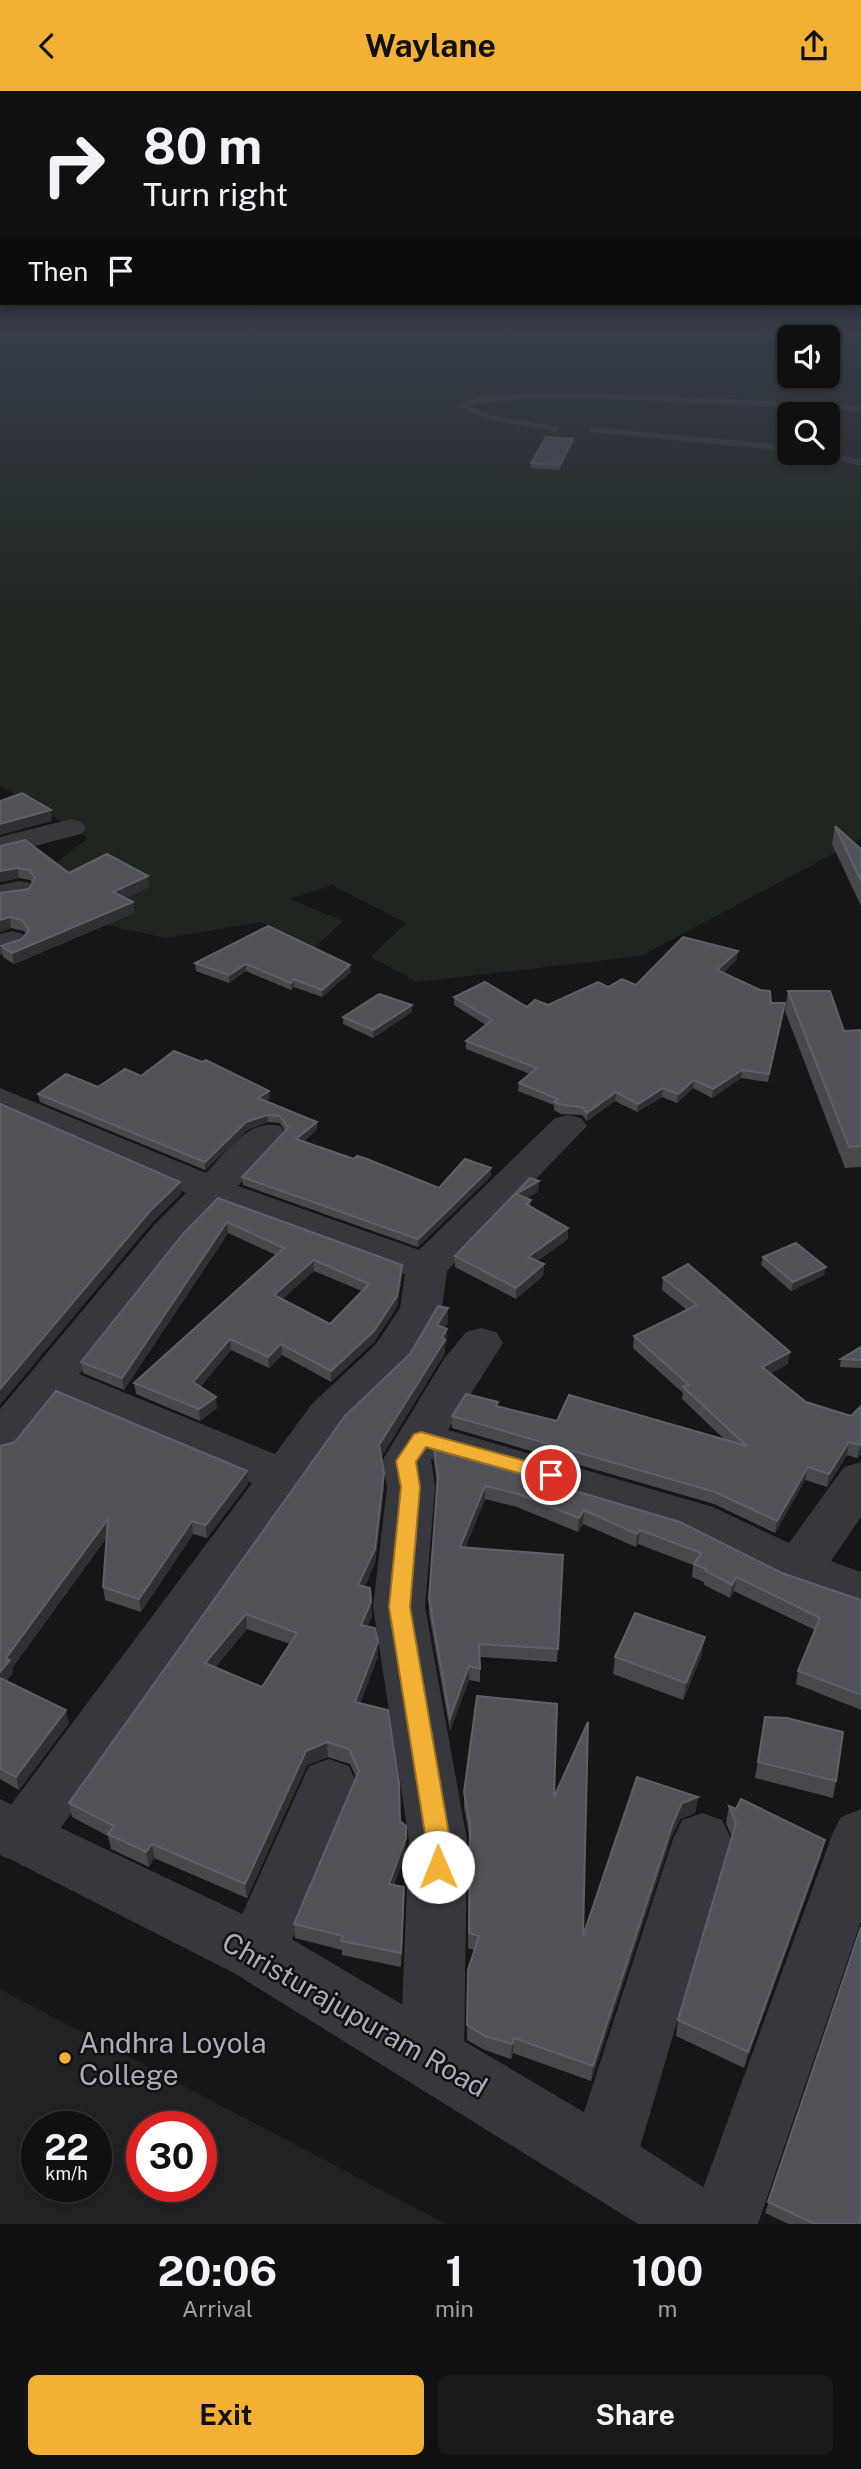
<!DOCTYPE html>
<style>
:root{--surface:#101012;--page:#19191b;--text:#f1f3f6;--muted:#9c9d9f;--line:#303032;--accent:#f2b134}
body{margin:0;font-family:"Public Sans",sans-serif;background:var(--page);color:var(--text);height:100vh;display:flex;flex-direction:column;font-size:26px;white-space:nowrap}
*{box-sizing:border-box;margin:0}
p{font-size:23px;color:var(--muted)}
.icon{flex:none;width:38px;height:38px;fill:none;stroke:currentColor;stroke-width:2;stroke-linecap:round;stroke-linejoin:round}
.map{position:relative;height:2133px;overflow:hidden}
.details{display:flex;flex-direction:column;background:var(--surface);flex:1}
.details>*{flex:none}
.guide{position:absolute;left:0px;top:0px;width:861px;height:214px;box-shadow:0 4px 10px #0003,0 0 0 2px var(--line);background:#101012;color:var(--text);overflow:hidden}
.controls{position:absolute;left:777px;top:234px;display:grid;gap:14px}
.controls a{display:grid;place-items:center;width:63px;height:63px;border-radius:10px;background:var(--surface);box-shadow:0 4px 10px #0003,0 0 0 2px var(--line);font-size:35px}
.speed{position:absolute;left:21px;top:2020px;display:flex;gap:14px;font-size:35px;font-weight:700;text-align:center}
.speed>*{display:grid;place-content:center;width:91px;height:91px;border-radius:50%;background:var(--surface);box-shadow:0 4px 10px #0003,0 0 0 2px var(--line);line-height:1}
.speed small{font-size:18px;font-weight:400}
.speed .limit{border:10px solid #d22;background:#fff;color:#111}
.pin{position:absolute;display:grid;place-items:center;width:60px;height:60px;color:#fff;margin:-30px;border:4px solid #fff;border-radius:50%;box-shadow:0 2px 7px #0007}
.me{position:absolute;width:77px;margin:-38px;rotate:359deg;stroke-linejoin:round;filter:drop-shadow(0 0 5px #0008)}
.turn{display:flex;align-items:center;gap:24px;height:147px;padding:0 28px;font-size:32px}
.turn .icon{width:91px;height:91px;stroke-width:2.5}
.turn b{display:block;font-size:49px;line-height:60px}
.then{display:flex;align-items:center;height:66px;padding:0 28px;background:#0003;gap:14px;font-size:26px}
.eta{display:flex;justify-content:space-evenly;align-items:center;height:119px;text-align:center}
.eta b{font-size:42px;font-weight:700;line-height:49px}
.button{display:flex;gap:14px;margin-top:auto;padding:14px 28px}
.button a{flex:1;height:80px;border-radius:10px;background:var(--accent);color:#111;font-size:28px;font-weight:700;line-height:80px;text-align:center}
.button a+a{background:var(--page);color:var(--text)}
header{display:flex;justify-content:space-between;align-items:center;height:91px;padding:0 28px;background:var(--accent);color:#111;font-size:32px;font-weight:700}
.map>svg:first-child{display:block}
.built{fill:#222225;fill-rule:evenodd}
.green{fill:#1e261f;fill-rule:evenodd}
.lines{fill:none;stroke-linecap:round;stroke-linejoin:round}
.service{fill:#37383d;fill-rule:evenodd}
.minor{fill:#37383d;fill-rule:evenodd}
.tertiary{fill:#37383d;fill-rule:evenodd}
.wall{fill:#47494d;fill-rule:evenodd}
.shaded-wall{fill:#2f3033}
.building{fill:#525359;stroke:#5f6168;stroke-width:2;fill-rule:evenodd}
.route{fill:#f2b134;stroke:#9d7322;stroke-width:2}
.poi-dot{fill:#f2b134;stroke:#111113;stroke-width:2.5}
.labels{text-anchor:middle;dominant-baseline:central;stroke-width:5;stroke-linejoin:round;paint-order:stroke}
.near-street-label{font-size:28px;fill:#a8adb8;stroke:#111113}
.near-poi-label{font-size:28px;fill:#a8adb8;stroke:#111113;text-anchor:start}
</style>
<header><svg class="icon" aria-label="back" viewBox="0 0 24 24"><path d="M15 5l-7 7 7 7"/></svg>Waylane<svg class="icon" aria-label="share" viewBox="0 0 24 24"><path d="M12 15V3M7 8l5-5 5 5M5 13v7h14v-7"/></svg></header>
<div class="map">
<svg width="861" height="2133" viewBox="0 0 861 2133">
<rect width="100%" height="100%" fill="#161618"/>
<!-- built -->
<path class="built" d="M 0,1898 L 446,2133 L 0,2133 ZM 37,2035 L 96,2035 L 96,2095 L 37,2095 ZM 142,2035 L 201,2035 L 201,2095 L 142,2095 Z"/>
<!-- green -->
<path class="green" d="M 0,243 L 861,243 L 861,748 L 641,865 L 417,891 L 371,866 L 406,832 L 332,794 L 290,808 L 343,830 L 313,858 L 261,831 L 165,847 L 82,829 L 48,778 L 88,747 L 0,694 ZM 789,247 L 828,247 L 828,285 L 789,285 ZM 789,324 L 828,324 L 828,362 L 789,362 Z"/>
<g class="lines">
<!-- service -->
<g class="service">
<polygon points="526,302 650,304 861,314 861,320 584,307 526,307 468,314 491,324 560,336 557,341 486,328 456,314 483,305"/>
<polygon points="592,336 789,354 789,360 589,341"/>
<polygon points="828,361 861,369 861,375 814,362"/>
</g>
<!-- minor -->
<g class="minor">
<polygon points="71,728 81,731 86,737 81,743 0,764 0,746"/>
<polygon points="19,790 30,792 34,799 30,806 0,812 0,794"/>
<polygon points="12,840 23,843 28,850 23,857 0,864 0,843"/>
<path d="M 0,997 L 206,1082 C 227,1061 248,1027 280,1035 L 286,1043 L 280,1051 L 238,1095 L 419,1159 L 555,1027 L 568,1024 L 581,1027 L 587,1035 L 447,1180 L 442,1217 L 408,1275 L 344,1337 L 41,1765 L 21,1772 L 1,1765 L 1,1727 L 252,1392 L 57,1310 L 16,1362 L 0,1367 L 0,1318 L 154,1134 L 186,1102 L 0,1021 ZM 218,1115 L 405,1183 L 400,1217 L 376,1253 L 312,1313 L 275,1363 L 79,1283 L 182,1152 Z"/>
<polygon points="481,1237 496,1241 503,1252 448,1339 713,1416 789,1452 844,1376 861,1371 861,1426 831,1470 861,1481 861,1521 780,1493 679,1442 431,1368 435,1396 425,1516 467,1749 464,1967 455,1990 432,1999 409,1990 400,1967 409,1749 373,1516 387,1396 382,1370 444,1268 466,1241"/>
<polygon points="329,1668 349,1675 357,1693 278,1882 256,1890 234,1882 225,1861 309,1675"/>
<polygon points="861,1718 861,1830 758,2133 690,2133 832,1744 841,1726"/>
<polygon points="702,1722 722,1729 731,1748 636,2070 626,2094 602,2104 578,2094 568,2070 673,1748 682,1729"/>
</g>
<!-- tertiary -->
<polygon class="tertiary" points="0,1708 278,1840 626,2046 723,2109 733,2133 638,2133 234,1882 0,1763"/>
</g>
<!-- wall -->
<g class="wall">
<polygon points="573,348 572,353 559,379 531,377 531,372"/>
<polygon points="835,735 861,758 861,815 832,753"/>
<polygon points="0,755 69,782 149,796 125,807 133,811 134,822 14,873 3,866 1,855 22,848 26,843 24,840 11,837 0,841 32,792 30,789 19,787 0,791"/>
<polygon points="268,835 351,881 322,906 294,896 291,899 246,880 229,892 196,880 195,872"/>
<polygon points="737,868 723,882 783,920 768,991 741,987 712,1007 693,997 677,1012 662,1006 637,1021 615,1010 587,1030 582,1024 561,1023 554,1019 554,1014 518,1000 519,992 530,983 466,958 466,950 486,934 454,914 454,906 527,916 548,914 608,896 636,894"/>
<polygon points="788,900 844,940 861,939 861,1076 845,1077 785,920"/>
<polygon points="412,921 373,947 343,933 343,926"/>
<polygon points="141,985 270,1007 266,1010 317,1031 317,1038 303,1051 439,1097 491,1085 418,1156 243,1094 242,1086 285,1040 280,1032 268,1031 247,1039 205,1079 40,1011 38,1003 98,996"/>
<polygon points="539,1090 538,1101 527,1107 531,1109 530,1116 568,1148 537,1170 544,1173 543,1185 516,1208 455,1176 455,1165"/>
<path d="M 218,1107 L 402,1185 L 397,1216 L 374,1251 L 331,1291 L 282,1264 L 269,1277 L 231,1259 L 200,1296 L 217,1317 L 200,1330 L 136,1303 L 134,1292 L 276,1164 L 228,1142 L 124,1299 L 83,1282 L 81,1271 ZM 314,1180 L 362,1200 L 330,1233 L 282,1208 Z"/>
<polygon points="763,1166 824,1184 791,1200 761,1174"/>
<polygon points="663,1187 788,1273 771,1282 806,1311 851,1325 861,1315 861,1363 857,1367 847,1364 827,1396 805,1389 775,1442 714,1413 452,1337 452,1325 498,1315 557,1330 725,1349 682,1308 683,1302 633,1257 634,1245 687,1219 662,1199"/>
<path d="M 448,1217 L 448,1231 L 444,1237 L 447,1238 L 447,1252 L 445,1254 L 445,1262 L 381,1366 L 384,1396 L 375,1472 L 365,1495 L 372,1525 L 367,1535 L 378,1551 L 378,1565 L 360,1613 L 400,1730 L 406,1735 L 406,1761 L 394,1794 L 404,1810 L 401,1876 L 342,1864 L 342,1859 L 295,1847 L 294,1833 L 356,1686 L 350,1673 L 328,1666 L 307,1674 L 247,1807 L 154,1767 L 149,1776 L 111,1758 L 108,1745 L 72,1726 L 69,1712 L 410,1263 ZM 247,1538 L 290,1553 L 262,1596 L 215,1576 Z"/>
<polygon points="861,1256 861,1277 840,1276 841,1268"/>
<polygon points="0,1355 248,1393 207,1447 193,1443 141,1521 105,1509 103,1496 107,1446 12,1577 13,1582 6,1590 69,1632 19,1699 0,1688"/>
<polygon points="434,1358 861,1509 861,1619 796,1593 798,1580 815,1539 734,1500 730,1507 704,1494 704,1491 692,1486 693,1474 638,1453 636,1456 583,1433 578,1441 517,1416 485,1408 465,1457 563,1464 557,1571 480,1566 480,1591 469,1589 450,1640 429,1522 429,1508 437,1392 434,1372"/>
<polygon points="702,1563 683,1609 613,1583 615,1566"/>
<polygon points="765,1626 836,1690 833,1707 755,1687"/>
<polygon points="637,1686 698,1706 695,1722 680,1728 671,1747 591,1990 513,1962 511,1968 485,1959 467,1949 468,1879 474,1859 468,1857 470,1749 464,1716 464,1701 554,1706 583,1845"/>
<polygon points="729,1715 821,1765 744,1977 676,1945 678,1929 732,1746 726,1732"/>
<polygon points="861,1836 861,2133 789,2133 765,2122"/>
</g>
<!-- shaded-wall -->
<g class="shaded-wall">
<polygon points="573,348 572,353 559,379 560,374"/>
<polygon points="51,719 52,730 0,744 0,733"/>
<polygon points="18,777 19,787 0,791 0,780"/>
<polygon points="148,785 149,796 114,812 113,801"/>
<polygon points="133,811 134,822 14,873 12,862"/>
<polygon points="10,826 11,837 0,841 0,829"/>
<polygon points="738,860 737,868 717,887 717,879"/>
<polygon points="246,873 246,880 229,892 229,884"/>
<polygon points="350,874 351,881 322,906 322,899"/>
<polygon points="293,888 294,896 291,899 291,892"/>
<polygon points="412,914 412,921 373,947 373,939"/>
<polygon points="742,979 741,987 712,1007 713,998"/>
<polygon points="694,989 693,997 677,1012 678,1003"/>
<polygon points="663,997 662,1006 637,1021 638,1013"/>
<polygon points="269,1000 270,1007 259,1015 258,1007"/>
<polygon points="616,1001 615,1010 587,1030 587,1022"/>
<polygon points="267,1024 268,1031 247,1039 205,1079 205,1071 246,1031"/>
<polygon points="317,1031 317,1038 296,1056 296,1048"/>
<polygon points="491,1077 491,1085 418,1156 418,1148"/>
<polygon points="539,1090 538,1101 516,1113 516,1103"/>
<polygon points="180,1091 181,1103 152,1132 0,1314 0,1298 150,1120"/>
<polygon points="227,1131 228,1142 124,1299 122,1287"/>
<polygon points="568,1137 568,1148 528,1177 528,1166"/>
<polygon points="314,1169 314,1180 275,1215 274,1204"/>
<polygon points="544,1173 543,1185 516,1208 516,1197"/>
<polygon points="402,1174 402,1185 397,1216 374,1251 331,1291 331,1280"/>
<polygon points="826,1176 824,1184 791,1200 793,1191"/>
<polygon points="448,1217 448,1231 437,1248 437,1234"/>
<polygon points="447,1238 447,1252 445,1254 445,1262 380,1369 379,1354"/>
<polygon points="230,1248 231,1259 194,1302 193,1291"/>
<polygon points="281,1253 282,1264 269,1277 268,1266"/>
<polygon points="790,1261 788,1273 760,1288 762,1276"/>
<polygon points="216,1306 217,1317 200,1330 199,1318"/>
<polygon points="849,1351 847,1364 827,1396 829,1383"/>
<polygon points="861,1353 861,1363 857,1367 860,1354"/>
<polygon points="808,1376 805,1389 775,1442 777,1430"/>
<polygon points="247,1380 248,1393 207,1447 206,1434"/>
<polygon points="384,1382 384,1396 375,1472 359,1508 358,1494"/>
<polygon points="485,1395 485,1408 460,1470 460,1456"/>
<polygon points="584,1419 583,1433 578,1441 579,1427"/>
<polygon points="108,1428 110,1441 12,1577 13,1582 0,1598 0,1581 6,1567"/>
<polygon points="192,1430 193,1443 141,1521 139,1508"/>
<polygon points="640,1439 638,1453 636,1456 637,1443"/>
<polygon points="737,1486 734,1500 730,1507 732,1494"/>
<polygon points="371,1511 372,1525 362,1548 361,1534"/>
<polygon points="246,1523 247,1538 207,1587 205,1572"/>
<polygon points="705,1546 702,1563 683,1609 686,1592"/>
<polygon points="378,1551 378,1565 355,1626 355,1611"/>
<polygon points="469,1575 469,1589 450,1640 450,1627"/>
<polygon points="66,1619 69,1632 19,1699 16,1686"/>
<polygon points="327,1651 328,1666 307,1674 247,1807 245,1793 306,1660"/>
<polygon points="698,1706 695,1722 680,1728 671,1747 591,1990 593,1975 673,1732 682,1712"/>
<polygon points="406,1735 406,1761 389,1807 389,1793"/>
<polygon points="825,1749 821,1765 744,1977 748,1961"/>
<polygon points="152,1753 154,1767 149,1776 146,1761"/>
<polygon points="404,1796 404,1810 401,1876 401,1862"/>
<polygon points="514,1947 513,1962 511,1968 512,1953"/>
</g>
<!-- building -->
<g class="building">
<polygon points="546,346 573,348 560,374 531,372"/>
<polygon points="22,702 51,719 0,733 0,710"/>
<polygon points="835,735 861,758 861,790"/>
<polygon points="25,749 69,782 107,763 148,785 113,801 133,811 12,862 1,855 22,848 29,839 22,829 10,826 0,829 0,802 29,798 35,787 29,779 18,777 0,780 0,755"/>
<polygon points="268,835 350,874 322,899 293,888 291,892 246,873 229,884 195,872"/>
<polygon points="683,846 738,860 717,879 760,899 770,900 771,912 785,912 769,983 742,979 713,998 694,989 678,1003 663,997 638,1013 616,1001 587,1022 582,1016 562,1014 554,1011 558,1008 519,992 537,977 466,950 492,929 454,906 485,891 527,916 535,909 548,914 598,891 608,896 622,888 636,894"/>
<polygon points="788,900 830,900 844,940 861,939 861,1055 849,1056"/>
<polygon points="379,903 412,914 373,939 343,926"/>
<polygon points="174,960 202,971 206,969 269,1000 258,1007 317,1031 296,1048 354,1068 357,1065 367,1068 439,1097 465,1068 491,1077 418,1148 242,1086 288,1037 280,1025 267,1024 246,1031 205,1071 38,1003 66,983 98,996 125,978 141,985"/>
<polygon points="0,1013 180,1091 150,1120 0,1298"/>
<polygon points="530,1087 539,1090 516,1103 531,1109 526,1113 568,1137 528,1166 544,1173 516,1197 455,1165"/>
<path d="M 218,1107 L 402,1174 L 397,1205 L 374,1240 L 331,1280 L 281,1253 L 268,1266 L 230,1248 L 193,1291 L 216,1306 L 199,1318 L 134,1292 L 284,1157 L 227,1131 L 122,1287 L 81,1271 L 183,1143 ZM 314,1169 L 369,1193 L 330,1233 L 274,1204 Z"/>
<polygon points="796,1152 826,1176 793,1191 763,1166"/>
<polygon points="688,1173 790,1261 762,1276 806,1311 851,1325 861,1315 861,1353 860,1354 849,1351 829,1383 808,1376 777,1430 715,1401 452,1325 466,1303 498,1311 496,1315 557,1330 569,1304 747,1355 683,1296 689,1294 634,1245 697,1214 663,1187"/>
<path d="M 438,1215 L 448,1217 L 437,1234 L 447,1238 L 442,1246 L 445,1249 L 379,1354 L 384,1382 L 375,1458 L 358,1494 L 370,1497 L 371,1511 L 361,1534 L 375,1537 L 378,1551 L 355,1611 L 388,1619 L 399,1692 L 400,1730 L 406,1735 L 406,1747 L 389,1793 L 404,1796 L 401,1862 L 341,1850 L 343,1845 L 294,1833 L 359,1680 L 349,1658 L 327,1651 L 306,1660 L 245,1793 L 152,1753 L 146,1761 L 108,1743 L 114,1735 L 69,1712 L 345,1325 L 410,1263 ZM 246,1523 L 297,1542 L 262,1596 L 205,1572 Z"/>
<polygon points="861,1256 861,1269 841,1268"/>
<polygon points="56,1300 247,1380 206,1434 192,1430 139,1508 103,1496 108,1428 6,1567 10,1569 0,1581 0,1355 15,1351"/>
<polygon points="434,1358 680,1431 782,1482 861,1509 861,1604 798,1580 820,1527 737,1486 732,1494 706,1480 706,1478 694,1473 701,1462 640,1439 637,1443 584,1419 579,1427 518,1403 485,1395 460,1456 563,1464 558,1558 479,1553 480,1578 469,1575 450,1627 429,1508 438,1383"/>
<polygon points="635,1522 705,1546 686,1592 615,1566"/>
<polygon points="0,1587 66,1619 16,1686 0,1677"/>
<polygon points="477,1605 557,1613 554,1706 588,1631 583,1845 637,1686 698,1706 682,1712 673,1732 593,1975 514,1947 512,1953 485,1945 467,1934 468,1879 479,1845 469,1842 470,1734 464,1701"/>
<polygon points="765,1626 787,1627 843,1641 836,1690 758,1671"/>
<polygon points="741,1708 825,1749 748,1961 678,1929 736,1732 729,1715 736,1718"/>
<polygon points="861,1836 861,2128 859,2133 815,2133 768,2111"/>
</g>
<!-- sky -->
<linearGradient id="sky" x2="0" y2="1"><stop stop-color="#0c0c0d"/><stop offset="0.45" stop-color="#363c48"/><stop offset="1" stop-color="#363c48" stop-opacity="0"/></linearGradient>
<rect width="861" height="542" fill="url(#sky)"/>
<!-- route -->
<polygon class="route" points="421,1341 558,1379 560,1384 551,1391 426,1356 416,1371 420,1396 410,1516 450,1749 450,1776 446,1784 438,1788 429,1784 425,1776 426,1749 389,1516 401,1396 396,1370 414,1343"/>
<!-- markers -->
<circle class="poi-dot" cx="65" cy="1967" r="7"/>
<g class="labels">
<!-- near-street labels -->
<g class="near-street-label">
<text transform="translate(355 1923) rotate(30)">Christurajupuram Road</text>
</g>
<!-- near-poi labels -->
<g class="near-poi-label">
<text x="79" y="1951">Andhra Loyola<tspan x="79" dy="32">College</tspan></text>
</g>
</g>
</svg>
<div class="controls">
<a><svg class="icon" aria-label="sound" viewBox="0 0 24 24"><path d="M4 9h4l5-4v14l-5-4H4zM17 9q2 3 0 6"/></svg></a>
<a><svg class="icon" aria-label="search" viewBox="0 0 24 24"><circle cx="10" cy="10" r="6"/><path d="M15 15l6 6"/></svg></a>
</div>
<div class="speed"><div>22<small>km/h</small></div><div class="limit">30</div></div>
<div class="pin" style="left:551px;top:1384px;background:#d93025"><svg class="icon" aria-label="arrive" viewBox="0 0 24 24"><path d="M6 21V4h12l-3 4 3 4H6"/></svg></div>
<svg class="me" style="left:438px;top:1776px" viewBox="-20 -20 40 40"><circle r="19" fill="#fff"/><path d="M0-13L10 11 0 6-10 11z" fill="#f2b134"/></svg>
<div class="guide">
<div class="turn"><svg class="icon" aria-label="right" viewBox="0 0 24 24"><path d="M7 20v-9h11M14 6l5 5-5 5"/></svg><div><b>80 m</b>Turn right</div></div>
<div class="then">Then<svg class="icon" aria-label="arrive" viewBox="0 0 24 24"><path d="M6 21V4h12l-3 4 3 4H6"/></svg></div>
</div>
</div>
<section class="details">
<div class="eta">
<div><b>20:06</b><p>Arrival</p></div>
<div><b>1</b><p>min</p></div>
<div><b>100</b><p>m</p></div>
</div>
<div class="button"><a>Exit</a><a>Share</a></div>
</section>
